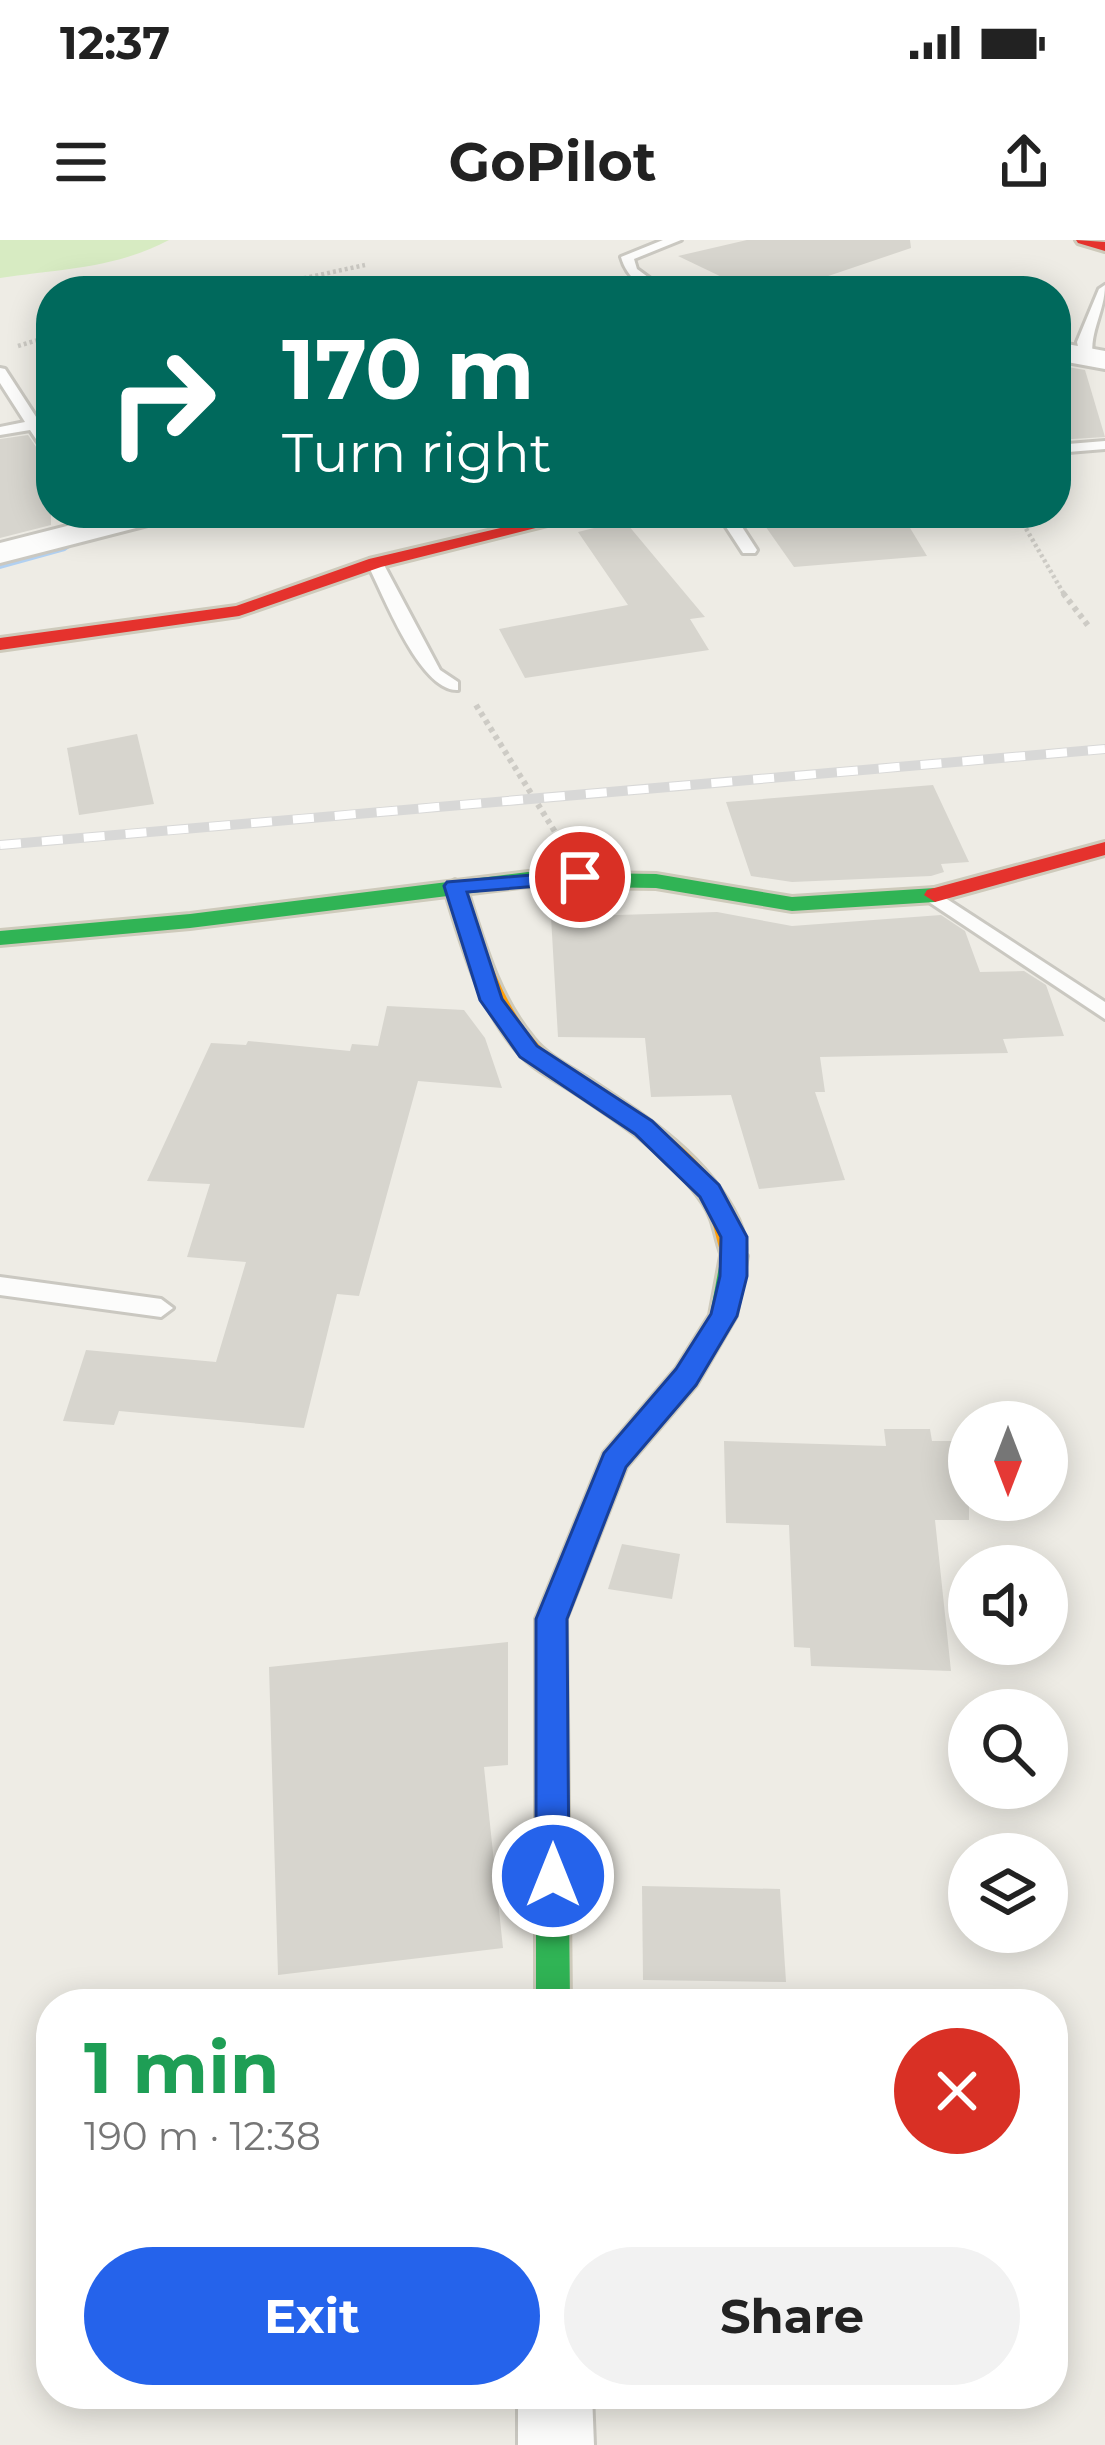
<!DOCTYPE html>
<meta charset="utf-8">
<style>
:root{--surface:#fff;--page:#f2f2f2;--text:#222;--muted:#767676;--accent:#2563eb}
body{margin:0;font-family:Montserrat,sans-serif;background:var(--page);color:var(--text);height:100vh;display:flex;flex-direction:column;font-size:45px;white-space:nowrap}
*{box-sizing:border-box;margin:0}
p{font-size:39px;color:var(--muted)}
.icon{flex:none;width:66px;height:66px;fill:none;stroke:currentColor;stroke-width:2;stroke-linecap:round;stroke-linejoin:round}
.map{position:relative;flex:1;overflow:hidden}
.drawer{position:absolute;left:36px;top:1749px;width:1032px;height:420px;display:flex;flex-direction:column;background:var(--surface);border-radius:48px;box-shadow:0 6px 30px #0003}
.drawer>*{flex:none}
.hud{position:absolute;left:36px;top:36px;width:1035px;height:252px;border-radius:48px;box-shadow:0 6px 30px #0003;background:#00695c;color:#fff;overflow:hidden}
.needle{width:78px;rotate:180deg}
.buttons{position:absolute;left:948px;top:1161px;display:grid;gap:24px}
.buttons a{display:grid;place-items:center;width:120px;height:120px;border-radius:50%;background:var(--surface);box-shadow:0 6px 30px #0003;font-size:60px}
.pin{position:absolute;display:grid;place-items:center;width:102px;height:102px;color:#fff;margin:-51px;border:6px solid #fff;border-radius:50%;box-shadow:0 3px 12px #0007}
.me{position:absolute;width:132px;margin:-66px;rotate:0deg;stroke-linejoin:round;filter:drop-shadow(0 0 9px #0008)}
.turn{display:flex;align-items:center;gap:42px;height:252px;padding:0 48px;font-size:54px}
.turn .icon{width:156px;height:156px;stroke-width:2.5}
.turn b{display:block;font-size:84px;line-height:102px}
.round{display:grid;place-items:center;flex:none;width:126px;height:126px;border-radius:63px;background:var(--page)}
.headline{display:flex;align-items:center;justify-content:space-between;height:204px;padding:0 48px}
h1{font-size:72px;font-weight:700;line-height:90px;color:#1e9e55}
.button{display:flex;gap:24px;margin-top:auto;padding:24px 48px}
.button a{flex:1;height:138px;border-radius:72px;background:var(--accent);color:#fff;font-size:48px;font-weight:700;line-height:138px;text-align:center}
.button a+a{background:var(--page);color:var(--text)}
.status{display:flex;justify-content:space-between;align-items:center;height:84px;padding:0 60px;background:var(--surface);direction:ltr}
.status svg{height:33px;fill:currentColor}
header{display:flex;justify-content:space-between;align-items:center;height:156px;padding:0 48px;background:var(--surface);font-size:54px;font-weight:700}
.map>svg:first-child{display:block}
.green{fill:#d7ebc2}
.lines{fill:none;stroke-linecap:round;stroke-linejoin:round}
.stream{fill:#b1d0f1;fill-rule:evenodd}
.building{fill:#d7d5ce}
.lane-casing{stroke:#cac8c1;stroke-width:6}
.street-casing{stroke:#cac8c1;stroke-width:6}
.fast-casing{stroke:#cecabb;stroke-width:6}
.slow-casing{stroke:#cecabb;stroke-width:6}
.jam-casing{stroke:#cecabb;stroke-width:6}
.path-far1{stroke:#cdcbc5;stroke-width:4.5;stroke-dasharray:3 3;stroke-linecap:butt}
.path{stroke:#cdcbc5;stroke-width:6;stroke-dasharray:4.5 4.5;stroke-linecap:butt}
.lane{fill:#fcfcfb;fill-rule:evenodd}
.street{fill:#fcfcfb;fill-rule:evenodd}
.fast{fill:#30b455;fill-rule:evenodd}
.slow{fill:#ff9f0a;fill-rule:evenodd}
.jam{fill:#e5322d;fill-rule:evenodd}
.rail-casing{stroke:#d8d8d7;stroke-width:10}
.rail{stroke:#fff;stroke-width:8;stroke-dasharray:21;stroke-linecap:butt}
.route{fill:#2563eb;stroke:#184099;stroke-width:3}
</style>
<div class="status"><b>12:37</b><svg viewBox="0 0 49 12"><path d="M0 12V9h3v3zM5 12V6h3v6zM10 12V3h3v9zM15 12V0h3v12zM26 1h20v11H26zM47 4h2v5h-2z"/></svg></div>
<header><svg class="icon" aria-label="menu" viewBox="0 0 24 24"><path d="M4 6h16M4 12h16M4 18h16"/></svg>GoPilot<svg class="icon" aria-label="share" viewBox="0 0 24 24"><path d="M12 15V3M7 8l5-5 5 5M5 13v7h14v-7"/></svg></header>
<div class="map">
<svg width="1105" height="2205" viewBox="0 0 1105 2205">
<rect width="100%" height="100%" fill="#eeece5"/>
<!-- green -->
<path class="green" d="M 0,0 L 169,0 C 114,29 59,29 0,38 Z"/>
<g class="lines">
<!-- stream -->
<g class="stream">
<polygon points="756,30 760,33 759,35 728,51 717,51"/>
<polygon points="108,273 120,273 65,311 0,329 0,323 57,307"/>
</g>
</g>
<!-- building -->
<g class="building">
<polygon points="747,0 910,0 911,8 784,51 751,51 678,16"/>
<polygon points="1056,125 1085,130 1105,197 1056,200"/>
<polygon points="28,195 51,229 51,285 0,298 0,199"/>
<polygon points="611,273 618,273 705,377 690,379 709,410 525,438 499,389 628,365 578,292 602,286"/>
<polygon points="756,273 901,273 927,316 794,327"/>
<polygon points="137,494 154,564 79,575 67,508"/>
<polygon points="933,545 969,622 941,624 944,632 931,636 792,642 751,636 726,562"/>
<polygon points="717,672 792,686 941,675 965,691 980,732 1024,731 1046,745 1064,796 1003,799 1008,813 820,817 825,852 815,852 845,940 759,949 731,855 651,857 645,798 558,797 551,677"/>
<polygon points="387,766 464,770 485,798 502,848 418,841 359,1056 337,1054 304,1188 119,1171 114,1185 63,1181 86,1110 216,1122 246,1022 187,1017 210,944 147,941 211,803 246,805 248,801 350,811 352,804 378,806"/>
<polygon points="884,1189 930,1189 932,1201 969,1201 969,1280 935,1280 951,1431 811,1426 810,1408 794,1407 789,1285 726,1283 724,1201 886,1206"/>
<polygon points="622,1304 680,1314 672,1359 608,1349"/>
<polygon points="508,1402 508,1525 484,1527 503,1708 278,1735 269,1427"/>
<polygon points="642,1646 780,1649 786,1742 643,1740"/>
</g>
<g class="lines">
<defs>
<g id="lane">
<path d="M 663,0 L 681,0 L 634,19 L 637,29 L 667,51 C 645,51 627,39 621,17 Z"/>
<path d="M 1105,45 C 1105,71 1089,92 1093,117 L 1081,120 L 1077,102 L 1099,49 Z"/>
<polygon points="0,128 5,129 51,200 51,215 46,214 30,190 0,195 0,187 25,182 0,143"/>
<polygon points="1105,201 1105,209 1056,213 1056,205"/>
<polygon points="717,273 733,273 757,310 755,313 743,313"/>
<path d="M 369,320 L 383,323 L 440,430 L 458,442 L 458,450 C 420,452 383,354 367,323 Z"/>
<polygon points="933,650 1105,762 1105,779 926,660 926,652"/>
<polygon points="0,1037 161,1059 173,1068 161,1077 0,1055"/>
</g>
<g id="street">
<polygon points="1056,102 1105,111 1105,129 1056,120"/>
<polygon points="118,273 172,273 167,280 0,323 0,303"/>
<polygon points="518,2154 592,2154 594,2205 518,2205"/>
</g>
<g id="fast">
<polygon points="528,632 656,634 792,657 935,648 946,655 935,662 792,671 656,648 528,646 190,688 0,705 0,691 190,674"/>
<polygon points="734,1006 747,1016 736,1076 696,1145 626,1227 566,1379 570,1764 536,1764 536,1379 604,1213 676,1129 710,1075 721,1016"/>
</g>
<path id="slow" d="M 455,640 L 466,647 C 483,699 497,755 533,798 C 548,817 572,828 592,841 C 648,878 708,917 738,979 C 744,993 749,1009 743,1023 L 725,1023 C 715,1003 716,982 703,963 C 671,915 619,882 571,850 C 554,839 533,829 519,813 C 478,767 462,705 444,647 Z"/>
<g id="jam">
<polygon points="1076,0 1105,2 1105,11 1078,3"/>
<polygon points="564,273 595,273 381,327 239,376 0,410 0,398 236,366 369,319"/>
<polygon points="1105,602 1105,615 935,662 924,655 927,650"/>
</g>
</defs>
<!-- lane casing -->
<use href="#lane" class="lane-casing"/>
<!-- street casing -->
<use href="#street" class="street-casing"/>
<!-- fast casing -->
<use href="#fast" class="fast-casing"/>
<!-- slow casing -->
<use href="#slow" class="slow-casing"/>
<!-- jam casing -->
<use href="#jam" class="jam-casing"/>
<!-- path-far1 -->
<g class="path-far1">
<polyline points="245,51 365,25"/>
<polyline points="18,106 51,96"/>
<polyline points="1017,273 1065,356"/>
</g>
<!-- path -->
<g class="path">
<polyline points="1063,353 1090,388"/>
<polyline points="476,465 557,595"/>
</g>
<!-- lane -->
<use href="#lane" class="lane"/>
<!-- street -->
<use href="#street" class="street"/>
<!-- fast -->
<use href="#fast" class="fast"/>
<!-- slow -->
<use href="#slow" class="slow"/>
<!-- jam -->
<use href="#jam" class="jam"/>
<defs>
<polyline id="rail" points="0,605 1105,509"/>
</defs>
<!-- rail casing -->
<use href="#rail" class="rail-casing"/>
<!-- rail -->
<use href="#rail" class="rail"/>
</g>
<!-- route -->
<polygon class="route" points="580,631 587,632 587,642 467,652 502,759 537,806 652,881 719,945 747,997 747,1036 737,1076 696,1145 626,1227 567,1379 569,1636 565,1647 553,1652 541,1647 536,1636 536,1379 604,1213 676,1129 711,1074 720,1036 721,997 700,957 635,894 520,817 480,760 444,646 447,642"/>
</svg>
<div class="buttons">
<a><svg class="needle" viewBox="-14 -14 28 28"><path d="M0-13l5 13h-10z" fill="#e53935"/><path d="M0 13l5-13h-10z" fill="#767676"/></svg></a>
<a><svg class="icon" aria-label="sound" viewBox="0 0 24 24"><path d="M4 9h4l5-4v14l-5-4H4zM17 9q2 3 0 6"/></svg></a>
<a><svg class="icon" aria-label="search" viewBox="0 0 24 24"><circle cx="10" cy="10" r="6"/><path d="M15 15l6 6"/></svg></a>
<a><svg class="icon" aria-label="layers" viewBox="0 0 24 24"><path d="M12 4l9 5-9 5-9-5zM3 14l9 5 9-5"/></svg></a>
</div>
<div class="pin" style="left:580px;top:637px;background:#d93025"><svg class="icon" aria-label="arrive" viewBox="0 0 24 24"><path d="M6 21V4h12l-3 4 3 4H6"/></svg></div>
<svg class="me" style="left:553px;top:1636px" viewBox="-20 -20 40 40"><circle r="17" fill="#2563eb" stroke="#fff" stroke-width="3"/><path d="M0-11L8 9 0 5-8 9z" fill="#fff"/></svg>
<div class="hud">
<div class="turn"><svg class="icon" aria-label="right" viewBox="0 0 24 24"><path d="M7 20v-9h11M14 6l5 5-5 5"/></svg><div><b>170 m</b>Turn right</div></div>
</div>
<section class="drawer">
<div class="headline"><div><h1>1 min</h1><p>190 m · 12:38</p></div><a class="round" style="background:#d93025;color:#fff"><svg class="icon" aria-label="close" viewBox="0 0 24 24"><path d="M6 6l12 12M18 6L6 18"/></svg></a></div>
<div class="button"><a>Exit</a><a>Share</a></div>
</section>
</div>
